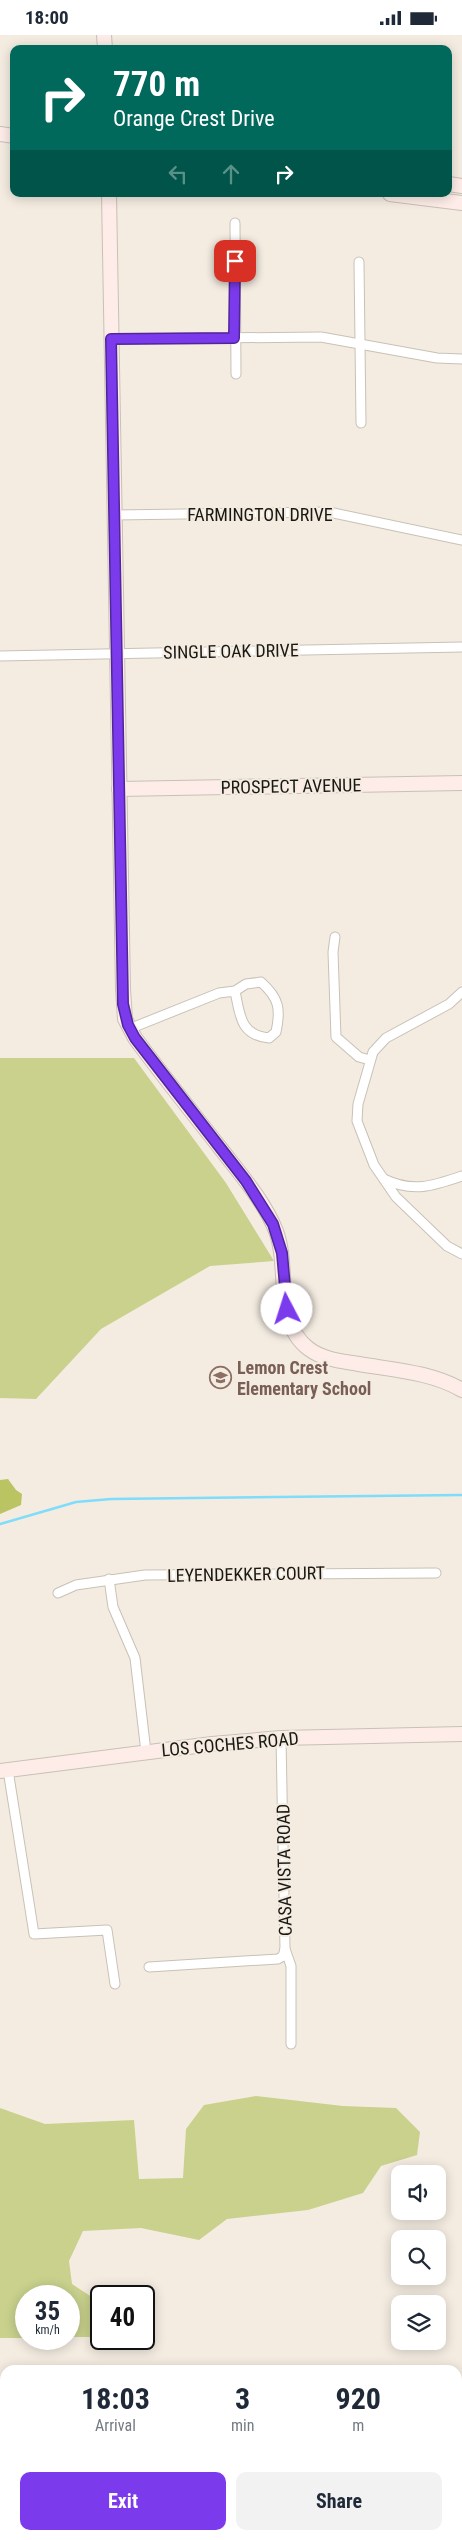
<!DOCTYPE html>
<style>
:root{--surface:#fff;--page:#f2f2f3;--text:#1f2937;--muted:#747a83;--accent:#7c3aed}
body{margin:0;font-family:"Roboto Condensed",sans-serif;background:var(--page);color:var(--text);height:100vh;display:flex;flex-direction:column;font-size:19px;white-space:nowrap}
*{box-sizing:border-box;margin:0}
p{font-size:16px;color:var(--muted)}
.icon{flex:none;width:28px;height:28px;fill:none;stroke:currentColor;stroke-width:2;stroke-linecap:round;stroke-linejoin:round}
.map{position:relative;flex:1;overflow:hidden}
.panel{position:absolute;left:0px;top:2330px;width:462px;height:175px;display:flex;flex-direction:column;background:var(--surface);border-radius:15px 15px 0 0;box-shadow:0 2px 12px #0003}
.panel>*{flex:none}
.guide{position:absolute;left:10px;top:10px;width:442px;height:152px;border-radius:10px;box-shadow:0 2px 12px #0003;background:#00695c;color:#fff;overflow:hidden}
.controls{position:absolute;left:391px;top:2130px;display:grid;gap:10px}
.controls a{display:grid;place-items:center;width:55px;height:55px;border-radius:10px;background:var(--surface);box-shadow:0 2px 12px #0003;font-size:25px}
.speed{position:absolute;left:15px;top:2250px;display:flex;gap:10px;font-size:25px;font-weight:700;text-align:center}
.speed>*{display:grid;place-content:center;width:65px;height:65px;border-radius:50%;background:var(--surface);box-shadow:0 2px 12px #0003;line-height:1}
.speed small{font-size:12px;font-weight:400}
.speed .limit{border:2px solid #111;border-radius:8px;background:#fff;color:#111}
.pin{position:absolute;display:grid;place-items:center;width:42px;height:42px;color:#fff;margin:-21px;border-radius:10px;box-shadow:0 2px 8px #0006}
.me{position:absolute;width:55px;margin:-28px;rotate:355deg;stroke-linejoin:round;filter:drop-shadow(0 0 4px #0008)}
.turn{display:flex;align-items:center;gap:18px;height:105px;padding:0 20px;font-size:22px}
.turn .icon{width:65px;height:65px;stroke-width:2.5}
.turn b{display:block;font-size:35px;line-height:42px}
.lanes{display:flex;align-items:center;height:48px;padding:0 20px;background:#0003;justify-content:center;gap:25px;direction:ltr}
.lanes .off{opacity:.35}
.eta{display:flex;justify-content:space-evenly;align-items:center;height:85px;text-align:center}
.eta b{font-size:30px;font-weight:700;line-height:35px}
.cta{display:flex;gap:10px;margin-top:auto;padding:10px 20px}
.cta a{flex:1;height:58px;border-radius:10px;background:var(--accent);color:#fff;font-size:20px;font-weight:700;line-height:58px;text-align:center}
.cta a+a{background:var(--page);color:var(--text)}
.status{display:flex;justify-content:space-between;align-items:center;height:35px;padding:0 25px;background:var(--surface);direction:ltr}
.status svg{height:14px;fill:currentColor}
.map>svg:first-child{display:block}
.green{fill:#c9d18d}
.forest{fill:#bac463}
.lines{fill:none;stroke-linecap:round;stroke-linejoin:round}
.stream{stroke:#7fdcfb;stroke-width:2.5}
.street-casing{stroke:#c8c1b7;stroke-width:11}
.secondary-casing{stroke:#c8c1b7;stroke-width:16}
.street{stroke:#fff;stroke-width:9}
.secondary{stroke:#fdece7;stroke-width:14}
.route-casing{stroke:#51269a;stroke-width:12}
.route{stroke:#7c3aed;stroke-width:9}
.labels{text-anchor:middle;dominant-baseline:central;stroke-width:4;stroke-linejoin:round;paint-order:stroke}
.street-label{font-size:18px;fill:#1a1814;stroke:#f4ece1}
.education-label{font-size:18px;font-weight:bold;fill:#785e54;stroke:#f4ece1;text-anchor:start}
</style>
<div class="status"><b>18:00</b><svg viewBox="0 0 49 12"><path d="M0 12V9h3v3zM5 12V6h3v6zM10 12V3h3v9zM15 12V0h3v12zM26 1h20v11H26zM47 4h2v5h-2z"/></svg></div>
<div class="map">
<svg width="462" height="2505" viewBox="0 0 462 2505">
<rect width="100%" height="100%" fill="#f4ece1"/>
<!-- green -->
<g class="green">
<polygon points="0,1023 134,1023 226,1148 274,1226 210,1231 101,1294 36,1364 0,1363"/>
<polygon points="256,2061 343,2071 396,2073 420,2097 417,2120 381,2131 363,2158 308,2175 227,2184 199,2205 141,2193 83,2196 69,2226 72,2249 101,2268 101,2302 69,2302 69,2261 26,2261 26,2303 0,2303 0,2073 45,2089 134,2085 139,2144 183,2143 186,2094 204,2070"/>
</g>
<!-- forest -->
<polygon class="forest" points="8,1444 16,1455 22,1459 21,1470 0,1479 0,1445"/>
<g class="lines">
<!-- stream -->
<polyline class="stream" points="0,1489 76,1467 111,1464 462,1460"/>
<defs>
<g id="street">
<polyline points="235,188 236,339"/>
<polyline points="359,227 361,388"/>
<polyline points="111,304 321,302 437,323 462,324"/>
<polyline points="114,480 329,477 462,505"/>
<polyline points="0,621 462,612"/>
<polyline points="335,902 333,917 336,1002 359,1022 370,1025"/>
<polyline points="462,957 449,969 386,1003 373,1017 358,1069 357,1086 374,1130 396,1162 447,1211 462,1219"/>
<path d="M 129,994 L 219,958 L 235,956 L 246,949 L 261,947 C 279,963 281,974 276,997 L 269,1003 C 240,1000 240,980 235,956"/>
<path d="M 384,1144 C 413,1158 433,1151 462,1141"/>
<polyline points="109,1544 113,1572 135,1623 146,1717"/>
<polyline points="58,1558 76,1550 145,1540 436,1538"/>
<polyline points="8,1735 34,1899 107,1895 115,1949"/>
<polyline points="285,1914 291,1931 291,2009"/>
<polyline points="149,1932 278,1924 283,1921 285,1914 281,1703"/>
<polyline points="458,2352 462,2354"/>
<polyline points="458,2450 462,2450"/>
<polyline points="0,2491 5,2495"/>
<polyline points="15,2500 27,2505"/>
</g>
<g id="secondary">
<polyline points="104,0 105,14"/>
<polyline points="0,99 14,101"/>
<polyline points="449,149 462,151"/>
<path d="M 109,159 L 123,954 L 125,984 L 135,1003 C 163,1041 192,1077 221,1114 C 241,1140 264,1166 276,1196 C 290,1233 273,1287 309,1314 C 324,1325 342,1326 359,1329 C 394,1335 431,1337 462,1355"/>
<polyline points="390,159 462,168"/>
<polyline points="119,754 462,748"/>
<polyline points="0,1736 212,1709 281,1703 462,1699"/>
</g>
</defs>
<!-- street casing -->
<use href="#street" class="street-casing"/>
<!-- secondary casing -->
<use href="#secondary" class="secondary-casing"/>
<!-- street -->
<use href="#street" class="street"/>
<!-- secondary -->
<use href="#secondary" class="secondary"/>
</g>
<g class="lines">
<defs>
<polyline id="route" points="235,226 234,303 111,304 123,969 128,990 135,1003 246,1146 273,1189 282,1218 287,1274"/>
</defs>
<!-- route casing -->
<use href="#route" class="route-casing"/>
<!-- route -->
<use href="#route" class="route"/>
</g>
<!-- icons -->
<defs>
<symbol id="school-ring" viewBox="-11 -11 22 22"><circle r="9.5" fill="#f4ece1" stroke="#8d6e63" stroke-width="1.5"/><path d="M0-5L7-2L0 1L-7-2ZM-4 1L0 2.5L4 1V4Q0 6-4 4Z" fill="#8d6e63"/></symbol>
</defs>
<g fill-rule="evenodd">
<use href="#school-ring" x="208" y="1330" width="25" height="25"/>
</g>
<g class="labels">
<!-- street labels -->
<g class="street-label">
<text x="260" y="479">FARMINGTON DRIVE</text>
<text transform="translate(231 616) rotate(-1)">SINGLE OAK DRIVE</text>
<text transform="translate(291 751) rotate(-1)">PROSPECT AVENUE</text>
<text transform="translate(246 1539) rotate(-1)">LEYENDEKKER COURT</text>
<text transform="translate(230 1709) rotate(-5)">LOS COCHES ROAD</text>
<text transform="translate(284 1835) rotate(-91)">CASA VISTA ROAD</text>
</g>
<!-- education labels -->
<g class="education-label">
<text x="237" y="1332">Lemon Crest<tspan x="237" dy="21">Elementary School</tspan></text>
</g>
</g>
</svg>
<div class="controls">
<a><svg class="icon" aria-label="sound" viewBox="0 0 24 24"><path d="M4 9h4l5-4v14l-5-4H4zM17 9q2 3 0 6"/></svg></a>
<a><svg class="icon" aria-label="search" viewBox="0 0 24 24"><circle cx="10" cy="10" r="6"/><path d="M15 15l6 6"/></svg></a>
<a><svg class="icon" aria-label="layers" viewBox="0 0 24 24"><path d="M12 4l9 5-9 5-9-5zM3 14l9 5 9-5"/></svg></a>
</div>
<div class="speed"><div>35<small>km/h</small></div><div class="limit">40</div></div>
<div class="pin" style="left:235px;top:226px;background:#d93025"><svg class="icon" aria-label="arrive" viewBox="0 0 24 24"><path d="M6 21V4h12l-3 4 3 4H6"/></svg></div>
<svg class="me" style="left:287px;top:1274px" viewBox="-20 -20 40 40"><circle r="19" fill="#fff"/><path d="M0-13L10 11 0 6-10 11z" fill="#7c3aed"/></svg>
<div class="guide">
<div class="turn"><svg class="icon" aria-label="right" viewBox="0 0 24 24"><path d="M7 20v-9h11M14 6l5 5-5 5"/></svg><div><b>770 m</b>Orange Crest Drive</div></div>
<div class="lanes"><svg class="icon off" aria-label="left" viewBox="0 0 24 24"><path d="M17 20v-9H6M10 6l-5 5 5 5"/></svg><svg class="icon off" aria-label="ahead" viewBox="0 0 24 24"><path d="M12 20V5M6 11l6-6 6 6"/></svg><svg class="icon" aria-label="right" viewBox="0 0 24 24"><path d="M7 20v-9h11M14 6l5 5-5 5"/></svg></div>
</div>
<section class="panel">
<div class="eta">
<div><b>18:03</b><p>Arrival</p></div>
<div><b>3</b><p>min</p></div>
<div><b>920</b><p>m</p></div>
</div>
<div class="cta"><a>Exit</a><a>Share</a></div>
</section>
</div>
